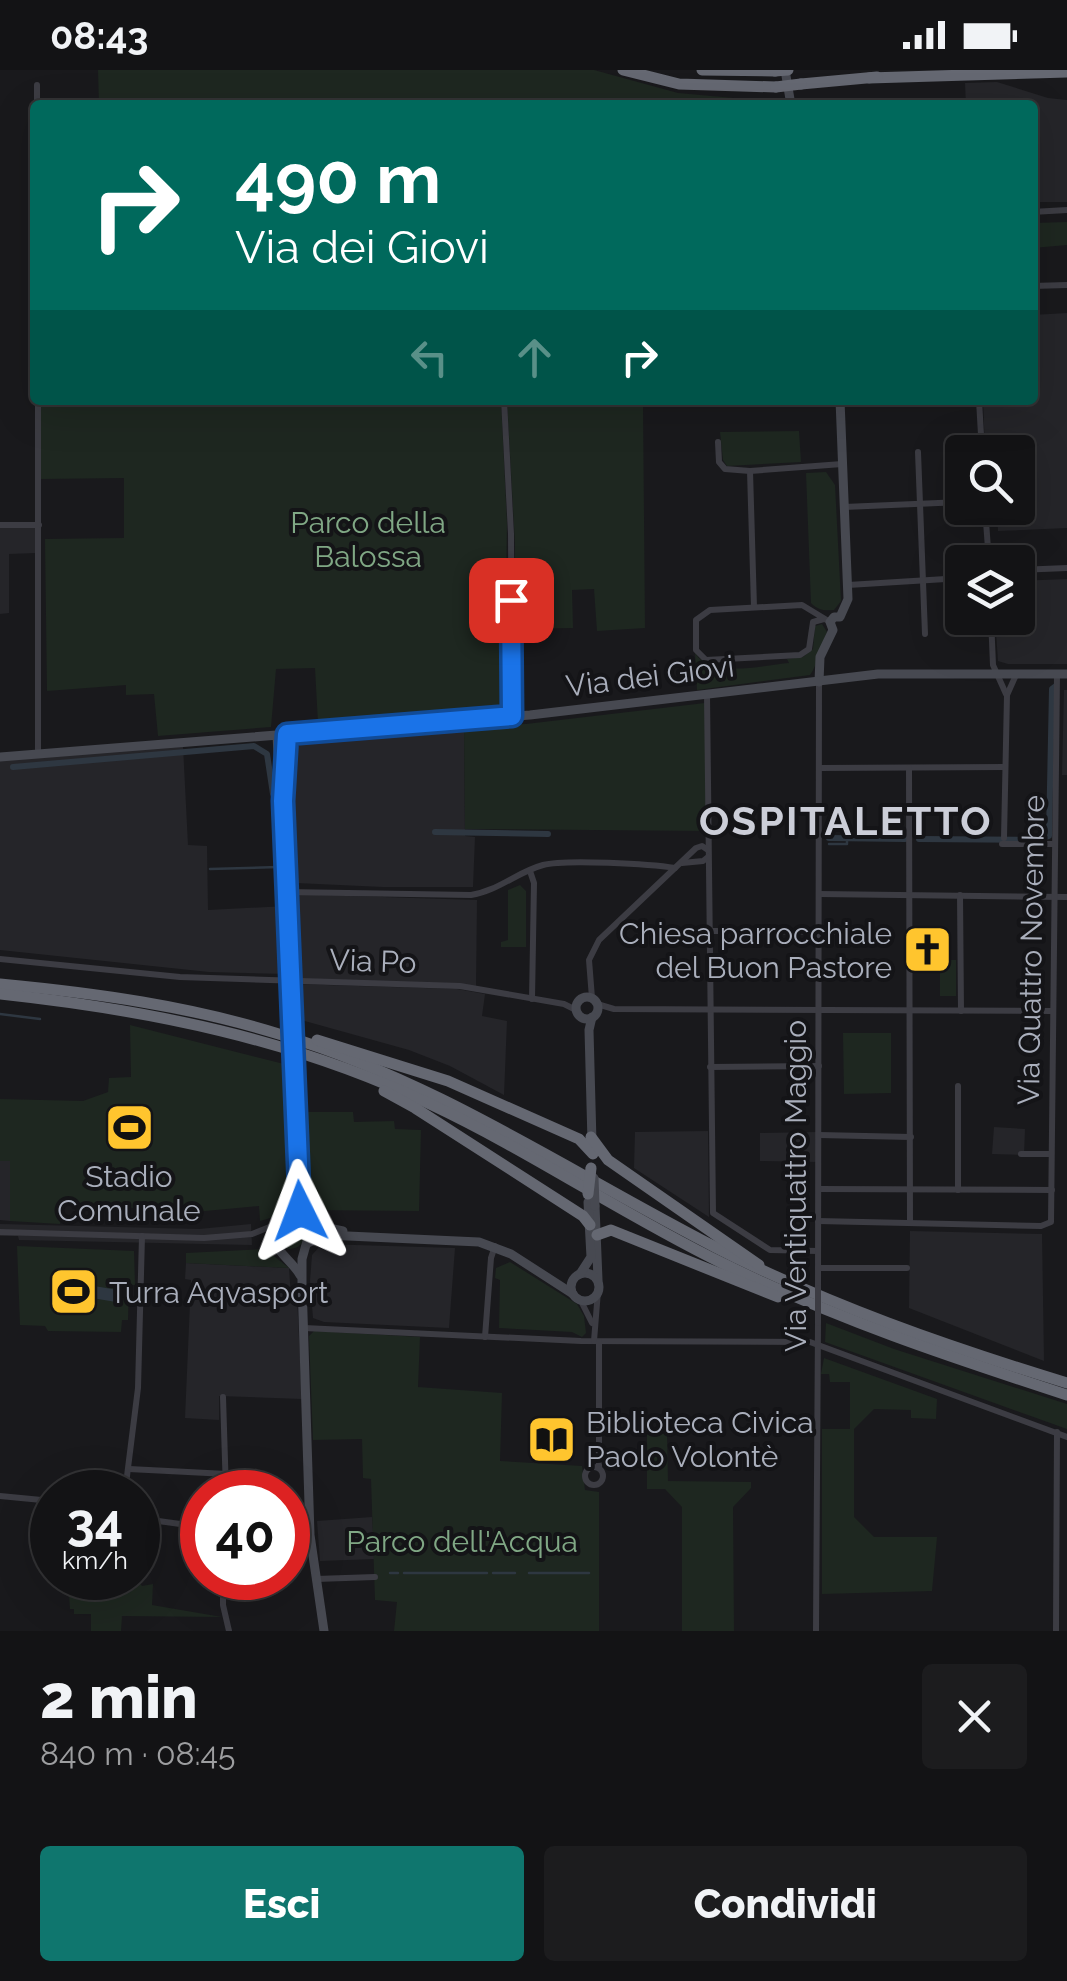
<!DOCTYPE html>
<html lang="it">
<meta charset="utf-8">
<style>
:root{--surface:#131315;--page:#1c1c1e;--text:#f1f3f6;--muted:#9d9ea0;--line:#323234;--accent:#0f766e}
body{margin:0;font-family:Raleway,sans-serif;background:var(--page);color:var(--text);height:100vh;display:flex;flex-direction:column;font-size:38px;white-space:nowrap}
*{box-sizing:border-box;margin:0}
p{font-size:32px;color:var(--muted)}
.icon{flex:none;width:55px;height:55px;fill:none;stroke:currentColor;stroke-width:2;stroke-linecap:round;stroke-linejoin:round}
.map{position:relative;height:1561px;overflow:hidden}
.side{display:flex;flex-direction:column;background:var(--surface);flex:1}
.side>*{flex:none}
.guide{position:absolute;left:30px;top:30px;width:1008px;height:305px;border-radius:10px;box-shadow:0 10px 40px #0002,0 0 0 2px var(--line);background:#00695c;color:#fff;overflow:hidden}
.controls{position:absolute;left:945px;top:365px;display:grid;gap:20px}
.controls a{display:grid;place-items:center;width:90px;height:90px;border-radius:10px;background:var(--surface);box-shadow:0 10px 40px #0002,0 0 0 2px var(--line);font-size:50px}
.speed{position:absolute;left:30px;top:1400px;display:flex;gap:20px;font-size:50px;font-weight:700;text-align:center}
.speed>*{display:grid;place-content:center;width:130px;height:130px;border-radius:50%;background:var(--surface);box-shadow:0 10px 40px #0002,0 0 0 2px var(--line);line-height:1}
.speed small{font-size:25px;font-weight:400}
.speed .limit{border:15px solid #d22;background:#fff;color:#111}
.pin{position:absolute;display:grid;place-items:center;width:85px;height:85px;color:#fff;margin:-42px;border-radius:20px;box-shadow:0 5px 15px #0006}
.me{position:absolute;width:110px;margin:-55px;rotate:357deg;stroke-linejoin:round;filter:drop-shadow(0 0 8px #0008)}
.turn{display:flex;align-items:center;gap:35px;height:210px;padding:0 40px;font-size:45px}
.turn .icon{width:130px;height:130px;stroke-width:2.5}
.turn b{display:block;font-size:70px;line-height:85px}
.lanes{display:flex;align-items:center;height:95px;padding:0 40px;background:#0003;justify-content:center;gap:50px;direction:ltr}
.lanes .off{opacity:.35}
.round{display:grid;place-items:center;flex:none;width:105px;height:105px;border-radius:10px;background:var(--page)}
.summary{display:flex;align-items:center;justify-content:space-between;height:170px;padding:0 40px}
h1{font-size:60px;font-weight:800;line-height:75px}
.cta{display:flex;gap:20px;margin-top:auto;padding:20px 40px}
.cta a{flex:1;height:115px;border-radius:10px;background:var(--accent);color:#fff;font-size:40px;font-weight:800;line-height:115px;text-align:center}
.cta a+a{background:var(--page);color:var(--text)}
.status{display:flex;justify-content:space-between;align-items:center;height:70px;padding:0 50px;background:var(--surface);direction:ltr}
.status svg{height:28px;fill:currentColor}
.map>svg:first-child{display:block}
.built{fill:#252529}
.green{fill:#1e2720}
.water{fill:#2e3741}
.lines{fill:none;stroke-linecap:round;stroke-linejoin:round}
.stream{stroke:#2e3741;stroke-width:2.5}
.canal{stroke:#2e3741;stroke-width:6}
.street{stroke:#3c3c43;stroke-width:6}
.secondary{stroke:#474951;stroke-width:9}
.highway{stroke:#656872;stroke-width:11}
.street-bridge{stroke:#3c3c43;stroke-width:6}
.secondary-bridge{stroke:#474951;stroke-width:9}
.highway-bridge{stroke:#656872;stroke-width:11}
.route-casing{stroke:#114b97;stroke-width:25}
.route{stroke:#1a73e8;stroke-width:18}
.labels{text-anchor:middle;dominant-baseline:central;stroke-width:8;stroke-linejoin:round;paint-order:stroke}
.park-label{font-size:30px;fill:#80a885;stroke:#141417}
.street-label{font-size:30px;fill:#aaafbc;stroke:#141417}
.poi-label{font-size:30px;fill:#aaafbc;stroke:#141417;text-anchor:start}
.district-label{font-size:40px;font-weight:bold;letter-spacing:2.5px;fill:#ccced8;stroke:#141417}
</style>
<div class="status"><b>08:43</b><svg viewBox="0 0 49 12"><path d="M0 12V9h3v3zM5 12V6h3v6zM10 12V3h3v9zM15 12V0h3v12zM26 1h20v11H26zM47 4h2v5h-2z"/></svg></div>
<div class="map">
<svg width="1067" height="1561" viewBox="0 0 1067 1561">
<rect width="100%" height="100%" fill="#19191c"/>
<!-- built -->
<g class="built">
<polygon points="997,12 1048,28 1067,30 1067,132 1033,132 1032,35 966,35 965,13"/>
<polygon points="1067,243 1067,458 998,461 997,438 1018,438 1018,382 995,382 994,379 985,379 983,330 1032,330 1033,245"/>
<polygon points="0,457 36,458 36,483 9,484 9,543 0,544"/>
<polygon points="1067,509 1067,594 1008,594 998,591 995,548 1018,548 1018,511"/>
<polygon points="1064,620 1067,620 1067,705 1062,705"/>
<polygon points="464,657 465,766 475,767 473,817 383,817 296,813 292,689 301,672"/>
<polygon points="183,676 188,775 207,776 208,840 286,836 288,904 209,902 0,880 0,690"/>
<polygon points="289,824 477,830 476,916 293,908"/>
<polygon points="293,914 457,919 485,924 482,946 507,951 504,1025 450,996 409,980 294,948"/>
<polygon points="994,1057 1025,1059 1024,1085 992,1084"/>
<polygon points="708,1061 709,1147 634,1098 635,1062"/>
<polygon points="817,1062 816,1092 760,1091 760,1063"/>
<polygon points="10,1090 10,1151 0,1150 0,1091"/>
<polygon points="0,1154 199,1159 251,1154 252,1175 19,1170 18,1166 0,1166"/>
<polygon points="910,1161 1042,1164 1044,1291 909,1238"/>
<polygon points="322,1174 455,1178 449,1258 324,1252 313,1248 310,1211 312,1185"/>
<polygon points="186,1193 289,1198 291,1227 297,1227 302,1329 219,1326 219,1350 185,1348 191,1210 185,1209"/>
<polygon points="372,1447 375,1489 320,1491 317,1451"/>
</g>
<!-- green -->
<g class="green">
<polygon points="98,0 594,0 678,23 779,32 780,35 99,35"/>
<polygon points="1067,152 1067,175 1033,178 1033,153"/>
<polygon points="41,330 501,330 507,454 504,637 318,653 315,598 276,599 271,657 158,666 154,624 126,625 126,615 47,621 45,469 124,468 124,408 41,409"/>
<polygon points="507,330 747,330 643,334 645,558 597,561 594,519 572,520 573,558 515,559 515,474"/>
<polygon points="799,361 801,392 727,396 723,390 720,362"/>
<path d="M 826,402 L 835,415 L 841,531 L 834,540 C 824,541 818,540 811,533 L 806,403 Z"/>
<path d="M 822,554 L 827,562 C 821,574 817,597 810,605 L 697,620 L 695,583 C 711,609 763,595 789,593 L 787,589 L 803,587 L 813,579 L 815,556 Z"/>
<polygon points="705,633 707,761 465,759 464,657 526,654"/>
<polygon points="520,815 526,821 526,877 501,877 501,872 508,870 508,820"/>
<rect x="940" y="890" width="16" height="36"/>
<path d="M 130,955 L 288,995 C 289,1019 299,1122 287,1137 C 281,1144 269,1149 260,1151 L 259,1136 L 205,1141 L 62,1135 L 60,1154 L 10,1151 L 10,1091 L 0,1091 L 0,1029 L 83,1031 L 108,1022 L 109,1008 L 131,1007 Z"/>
<polygon points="843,963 891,963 891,1023 844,1024"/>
<polygon points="307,1042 353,1042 354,1052 394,1051 395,1059 421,1060 419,1141 305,1140"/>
<circle cx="290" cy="1164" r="15"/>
<polygon points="17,1176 134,1181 135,1215 129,1215 128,1250 122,1250 121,1262 48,1261 45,1256 20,1255"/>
<polygon points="265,1179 289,1198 186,1193 186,1183"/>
<polygon points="510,1192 577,1234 584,1246 586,1263 582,1267 572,1262 499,1258 500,1210 495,1208 496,1198"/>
<polygon points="826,1253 894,1279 1067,1334 1067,1359 825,1272"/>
<polygon points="314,1261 420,1267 418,1317 502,1323 500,1391 582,1396 585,1420 599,1422 599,1561 394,1561 397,1532 375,1530 371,1409 363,1408 362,1369 313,1370 309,1266"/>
<polygon points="824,1288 937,1329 936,1349 911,1348 911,1340 874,1339 854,1359 854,1447 874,1467 937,1467 932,1521 822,1524 822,1359 850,1359 850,1312 830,1312 829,1304 821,1304"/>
<polygon points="647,1362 667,1362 668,1411 751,1412 751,1418 733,1437 734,1561 682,1561 682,1437 665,1419 647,1419"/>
<polygon points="78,1508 115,1508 123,1513 126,1509 138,1511 142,1516 153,1514 152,1535 222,1547 122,1546 121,1561 91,1561 91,1544 74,1544 74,1539 70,1539 68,1510"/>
</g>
<!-- water -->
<polygon class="water" points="70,1212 118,1220 116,1232 68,1224"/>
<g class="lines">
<!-- stream -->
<g class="stream">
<polyline points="829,774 847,774 847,768"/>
<polyline points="210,799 278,797"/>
<polyline points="0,944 40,949"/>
<polyline points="390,1503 398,1503"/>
<polyline points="404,1503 487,1503"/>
<polyline points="493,1503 515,1503"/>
<polyline points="529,1503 589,1503"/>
</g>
<!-- canal -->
<g class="canal">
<polyline points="13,697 254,676 267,684 273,724"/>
<polyline points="274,743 278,759"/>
<polyline points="435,762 548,764"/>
<polyline points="829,768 905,769"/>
<polyline points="919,769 1036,770 1049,766 1052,619 1056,616"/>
</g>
<!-- street -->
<g class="street">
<polyline points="37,15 37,35"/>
<polyline points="1032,142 1067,140"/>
<polyline points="1032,216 1067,215"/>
<polyline points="38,330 38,684"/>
<polyline points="504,330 511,464 512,646"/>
<polyline points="979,330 982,382"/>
<polyline points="718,372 719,392 725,399 750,401 842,394"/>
<polyline points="918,382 925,564"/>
<polyline points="750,401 754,537"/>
<polyline points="844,437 962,432"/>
<polyline points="985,438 989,492"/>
<polyline points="0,455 39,455"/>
<polyline points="1018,500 1067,498"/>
<polyline points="848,515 962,508"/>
<polyline points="991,548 993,595 1006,624"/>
<polyline points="824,549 813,552 809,579 800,585 706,590 696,580 696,550 710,540 802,535 830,552"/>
<polyline points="707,625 713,1143 770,1180 818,1181"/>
<polyline points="819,698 1005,697"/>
<polyline points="909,698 910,1153"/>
<polyline points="1004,768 1007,625 1016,605"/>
<polyline points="1002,774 1055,774"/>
<polyline points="682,793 703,791 708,787"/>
<polyline points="530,801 534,813 532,929"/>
<path d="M 286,822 L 471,825 C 498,821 517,802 543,795 C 565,789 651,794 675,798"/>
<polyline points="819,824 1067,827"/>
<polyline points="960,825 961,941"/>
<polyline points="709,861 886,862"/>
<polyline points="0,889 180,907 460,916 564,934 576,940"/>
<polyline points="592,928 589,890 599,870 696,778 702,776 708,780"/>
<polyline points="597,934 614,939 1052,941"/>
<polyline points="710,997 819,996"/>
<polyline points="819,1065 911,1067"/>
<polyline points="1021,1084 1051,1084"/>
<polyline points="819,1119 1052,1120"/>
<polyline points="958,1120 958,1016"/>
<polyline points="818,1151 1041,1156 1051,1152 1057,605"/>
<polyline points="0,1162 204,1168 252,1164 272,1156"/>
<polyline points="818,1198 907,1198"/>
<polyline points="818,1218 819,612"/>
<polyline points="580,1229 592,1253"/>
<polyline points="304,1258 581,1271 810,1272 1067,1367"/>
<polyline points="485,1267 491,1188 495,1176"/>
<polyline points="594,1271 598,1221"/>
<polyline points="599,1272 599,1398"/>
<polyline points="223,1327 226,1422"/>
<circle cx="594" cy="1406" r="9"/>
<polyline points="129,1399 227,1404"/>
<polyline points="125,1422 138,1318 142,1166"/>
<polyline points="0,1426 52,1431"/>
<polyline points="138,1443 151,1450 202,1457"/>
<polyline points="288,1463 310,1465"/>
<polyline points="223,1508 223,1535 229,1561"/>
<polyline points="316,1509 375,1507"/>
<polyline points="816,1561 818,1253"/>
<polyline points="1056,1561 1057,1362"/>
</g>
<!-- secondary -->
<g class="secondary">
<polyline points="785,0 791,35"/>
<polyline points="819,612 820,587 833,560 830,552 834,547 840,547 848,529 840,330"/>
<polyline points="277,665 292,956"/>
<polyline points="0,687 530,645 878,604 1067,604"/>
<polyline points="285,714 287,664"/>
<circle cx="587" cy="938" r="11"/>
<polyline points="294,1003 299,1136 309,1164 302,1189 302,1213 310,1465 324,1561"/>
<polyline points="592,1072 589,960 592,947"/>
<path d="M 297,1126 C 292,1139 286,1142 277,1151 C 258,1170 292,1189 300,1205"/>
<polyline points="595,1136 598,1210"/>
<polyline points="305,1153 343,1161"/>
<polyline points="308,1173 326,1165 479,1172 511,1184 573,1224"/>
<circle cx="585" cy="1217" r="14"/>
<polyline points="580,1204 591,1187 588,1132"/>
</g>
<!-- highway -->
<g class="highway">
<polyline points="623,0 679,14 776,17"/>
<polyline points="702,0 775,1"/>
<polyline points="869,8 1067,2"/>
<polyline points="801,14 877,7"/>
<path d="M 0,914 C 95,923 190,936 282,965 C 438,1012 571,1103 715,1177 C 828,1235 946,1276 1067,1313"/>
<path d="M 0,924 C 149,940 294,969 430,1034 C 530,1081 622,1144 722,1193 C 833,1248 950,1287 1067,1325"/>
<polyline points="317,970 448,1011 579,1069 593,1084"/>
<polyline points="384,1021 415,1038 583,1146 590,1155"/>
<polyline points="591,1067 608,1090 759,1195"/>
<polyline points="597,1165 611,1160 778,1227"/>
</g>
<!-- street-bridge -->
<polyline class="street-bridge" points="818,1253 818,1218"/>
<!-- secondary-bridge -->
<g class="secondary-bridge">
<polyline points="292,956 294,1003"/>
<polyline points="594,1108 595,1136"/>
</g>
<!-- highway-bridge -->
<g class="highway-bridge">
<polyline points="775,1 788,0"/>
<polyline points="776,17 801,14"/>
<polyline points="588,1124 591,1098"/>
</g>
</g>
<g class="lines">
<defs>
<polyline id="route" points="300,1141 283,731 287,664 512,646 511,530"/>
</defs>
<!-- route casing -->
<use href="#route" class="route-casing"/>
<!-- route -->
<use href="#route" class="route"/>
</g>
<!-- icons -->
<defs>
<symbol id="church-square" viewBox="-11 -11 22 22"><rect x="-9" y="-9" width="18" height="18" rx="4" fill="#ffc52e" stroke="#141417"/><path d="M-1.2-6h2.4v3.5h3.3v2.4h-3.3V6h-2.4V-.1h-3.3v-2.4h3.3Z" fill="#111"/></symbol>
<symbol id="stadium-square" viewBox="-11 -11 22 22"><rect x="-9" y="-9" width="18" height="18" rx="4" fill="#ffc52e" stroke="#141417"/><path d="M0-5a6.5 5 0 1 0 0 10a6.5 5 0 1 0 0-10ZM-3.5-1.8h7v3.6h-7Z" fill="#111"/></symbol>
<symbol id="library-square" viewBox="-11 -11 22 22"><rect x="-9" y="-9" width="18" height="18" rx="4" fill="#ffc52e" stroke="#141417"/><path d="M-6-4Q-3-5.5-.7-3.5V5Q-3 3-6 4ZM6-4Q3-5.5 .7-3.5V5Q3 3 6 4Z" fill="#111"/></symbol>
</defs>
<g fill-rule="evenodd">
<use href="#church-square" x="900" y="852" width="55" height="55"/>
<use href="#stadium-square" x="102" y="1030" width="55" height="55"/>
<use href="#stadium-square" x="46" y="1194" width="55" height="55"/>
<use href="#library-square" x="524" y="1342" width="55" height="55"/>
</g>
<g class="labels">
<!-- park labels -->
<g class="park-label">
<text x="368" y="452">Parco della<tspan x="368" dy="34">Balossa</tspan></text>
<text x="462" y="1471">Parco dell'Acqua</text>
</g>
<!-- street labels -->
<g class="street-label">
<text transform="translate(650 606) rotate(-7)">Via dei Giovi</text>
<text transform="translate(1031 880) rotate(-89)">Via Quattro Novembre</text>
<text transform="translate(373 891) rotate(2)">Via Po</text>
<text transform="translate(795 1116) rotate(-90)">Via Ventiquattro Maggio</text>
</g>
<!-- poi labels -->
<g class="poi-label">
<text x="892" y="863" text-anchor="end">Chiesa parrocchiale<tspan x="892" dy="34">del Buon Pastore</tspan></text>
<text x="129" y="1106" text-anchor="middle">Stadio<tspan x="129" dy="34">Comunale</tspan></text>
<text x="109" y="1222">Turra Aqvasport</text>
<text x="586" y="1352">Biblioteca Civica<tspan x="586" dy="34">Paolo Volontè</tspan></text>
</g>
<!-- district labels -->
<g class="district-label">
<text x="846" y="750">OSPITALETTO</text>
</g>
</g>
</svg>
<div class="controls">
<a><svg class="icon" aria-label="search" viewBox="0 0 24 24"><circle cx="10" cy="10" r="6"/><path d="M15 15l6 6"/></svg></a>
<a><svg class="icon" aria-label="layers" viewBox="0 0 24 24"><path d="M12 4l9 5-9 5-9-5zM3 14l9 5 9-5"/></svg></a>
</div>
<div class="speed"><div>34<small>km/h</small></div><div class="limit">40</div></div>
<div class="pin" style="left:511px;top:530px;background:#d93025"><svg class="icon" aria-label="arrive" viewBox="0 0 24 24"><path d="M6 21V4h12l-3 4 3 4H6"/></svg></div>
<svg class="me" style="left:300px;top:1141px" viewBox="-20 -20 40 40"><path d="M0-17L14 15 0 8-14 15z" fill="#1a73e8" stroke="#fff" stroke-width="4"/></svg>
<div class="guide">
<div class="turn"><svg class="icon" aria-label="right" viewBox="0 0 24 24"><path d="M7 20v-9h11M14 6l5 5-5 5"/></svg><div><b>490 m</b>Via dei Giovi</div></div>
<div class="lanes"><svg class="icon off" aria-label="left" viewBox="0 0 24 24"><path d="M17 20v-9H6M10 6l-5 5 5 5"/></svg><svg class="icon off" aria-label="ahead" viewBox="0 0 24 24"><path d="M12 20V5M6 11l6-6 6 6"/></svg><svg class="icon" aria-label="right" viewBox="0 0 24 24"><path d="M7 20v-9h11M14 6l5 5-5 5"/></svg></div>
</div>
</div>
<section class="side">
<div class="summary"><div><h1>2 min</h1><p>840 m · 08:45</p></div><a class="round"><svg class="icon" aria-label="close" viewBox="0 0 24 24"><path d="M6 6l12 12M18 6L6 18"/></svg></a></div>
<div class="cta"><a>Esci</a><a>Condividi</a></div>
</section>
